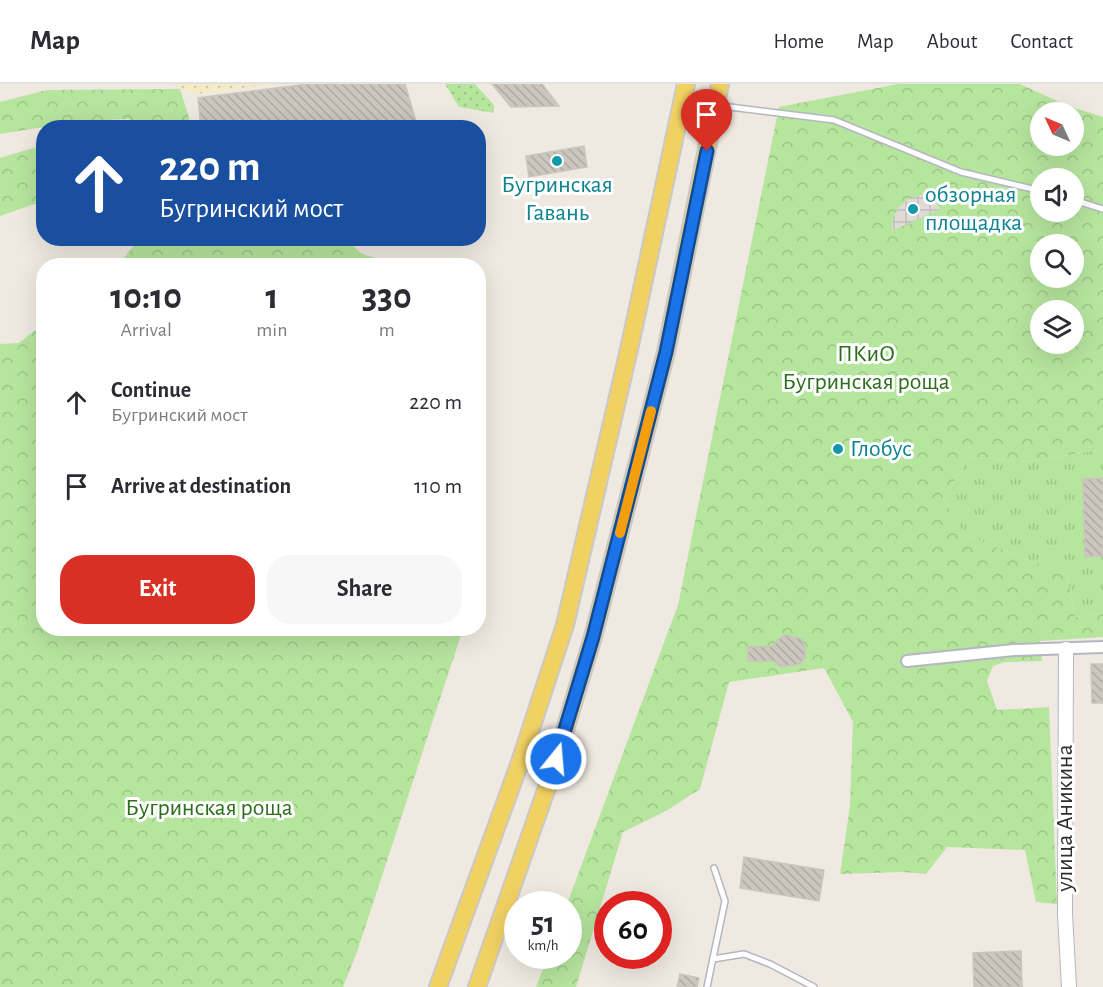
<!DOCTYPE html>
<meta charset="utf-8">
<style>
:root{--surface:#fff;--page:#f7f7f7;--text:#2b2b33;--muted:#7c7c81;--line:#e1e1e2;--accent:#d93025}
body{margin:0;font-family:"Alegreya Sans",sans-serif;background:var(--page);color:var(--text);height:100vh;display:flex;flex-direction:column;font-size:22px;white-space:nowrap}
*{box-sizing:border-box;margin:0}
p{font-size:20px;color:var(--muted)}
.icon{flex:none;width:33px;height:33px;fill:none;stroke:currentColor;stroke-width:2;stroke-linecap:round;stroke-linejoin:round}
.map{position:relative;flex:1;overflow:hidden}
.details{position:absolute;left:36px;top:174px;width:450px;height:378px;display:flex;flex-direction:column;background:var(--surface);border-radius:24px;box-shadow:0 6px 24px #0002}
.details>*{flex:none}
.banner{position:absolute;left:36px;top:36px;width:450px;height:126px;border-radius:24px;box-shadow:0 6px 24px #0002;background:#1a4fa0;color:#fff;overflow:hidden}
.needle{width:39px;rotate:314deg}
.tools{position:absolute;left:1030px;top:18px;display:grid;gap:12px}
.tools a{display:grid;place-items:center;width:54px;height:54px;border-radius:50%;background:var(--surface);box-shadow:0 6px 24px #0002;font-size:30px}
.speed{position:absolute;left:504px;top:807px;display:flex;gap:12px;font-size:30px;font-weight:700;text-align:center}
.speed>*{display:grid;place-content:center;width:78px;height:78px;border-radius:50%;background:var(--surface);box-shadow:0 6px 24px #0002;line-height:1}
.speed small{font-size:15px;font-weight:400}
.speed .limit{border:9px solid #d22;background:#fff;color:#111}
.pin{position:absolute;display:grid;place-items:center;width:51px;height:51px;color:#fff;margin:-62px -26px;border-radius:50% 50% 50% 0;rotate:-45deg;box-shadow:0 0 6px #0007}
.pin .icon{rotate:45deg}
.me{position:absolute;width:66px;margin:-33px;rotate:17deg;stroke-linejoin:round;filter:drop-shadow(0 0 4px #0008)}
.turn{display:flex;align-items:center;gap:21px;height:126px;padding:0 24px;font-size:27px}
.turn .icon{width:78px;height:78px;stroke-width:2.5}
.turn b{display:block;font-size:42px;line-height:51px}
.eta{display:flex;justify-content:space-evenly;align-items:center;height:102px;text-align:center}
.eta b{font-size:36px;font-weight:600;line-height:42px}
.button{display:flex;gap:12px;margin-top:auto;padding:12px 24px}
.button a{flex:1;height:69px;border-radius:24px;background:var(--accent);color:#fff;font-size:24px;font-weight:600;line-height:69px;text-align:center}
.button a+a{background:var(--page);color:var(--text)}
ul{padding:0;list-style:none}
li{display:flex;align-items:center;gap:18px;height:84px;padding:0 24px}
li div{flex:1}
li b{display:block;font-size:22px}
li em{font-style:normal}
header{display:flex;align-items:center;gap:36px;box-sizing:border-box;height:84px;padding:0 30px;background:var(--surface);border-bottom:2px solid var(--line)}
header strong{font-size:28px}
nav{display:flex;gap:33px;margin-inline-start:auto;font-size:21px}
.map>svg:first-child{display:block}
.grass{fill:url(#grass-tufts)}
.forest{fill:url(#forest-crowns);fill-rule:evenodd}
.sand{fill:url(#sand-dots)}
.park{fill:url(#park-dots)}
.plaza{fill:url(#plaza-grid)}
.building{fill:url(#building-back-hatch);stroke:#cbc5ba;stroke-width:1.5}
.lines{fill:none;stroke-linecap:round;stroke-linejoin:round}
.service-casing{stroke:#b4b7c1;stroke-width:8}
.minor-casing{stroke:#b4b7c1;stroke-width:14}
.tertiary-casing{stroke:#b4b7c1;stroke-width:16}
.primary-casing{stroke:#c9c9c9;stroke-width:20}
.service{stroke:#fff;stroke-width:5}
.minor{stroke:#fff;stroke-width:10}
.tertiary{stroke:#fff;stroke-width:14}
.primary{stroke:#f2d163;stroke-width:16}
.route-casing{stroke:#114b97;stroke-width:15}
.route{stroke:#1a73e8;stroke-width:10}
.slow{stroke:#f59e0b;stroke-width:10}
.culture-dot{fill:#0f9aa8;stroke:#fff;stroke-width:2}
.labels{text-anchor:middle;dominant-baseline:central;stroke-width:6;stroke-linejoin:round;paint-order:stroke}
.culture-label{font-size:24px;fill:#0d838f;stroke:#fff;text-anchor:start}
.park-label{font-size:24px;fill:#2c6e1b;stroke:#fff}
.street-label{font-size:24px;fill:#2e2e2e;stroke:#fff}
</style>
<header>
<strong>Map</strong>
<nav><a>Home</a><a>Map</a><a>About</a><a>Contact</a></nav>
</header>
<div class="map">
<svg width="1103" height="903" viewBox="0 0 1103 903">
<defs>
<pattern id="grass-tufts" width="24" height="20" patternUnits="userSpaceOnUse" patternTransform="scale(1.5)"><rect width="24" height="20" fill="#b6e59e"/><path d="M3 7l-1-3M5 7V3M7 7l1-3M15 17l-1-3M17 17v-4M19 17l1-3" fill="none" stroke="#9dc588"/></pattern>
<pattern id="forest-crowns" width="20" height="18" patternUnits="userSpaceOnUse" patternTransform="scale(1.5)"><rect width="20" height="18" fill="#b6e59e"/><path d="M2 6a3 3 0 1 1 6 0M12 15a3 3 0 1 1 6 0" fill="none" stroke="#9dc588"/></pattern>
<pattern id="sand-dots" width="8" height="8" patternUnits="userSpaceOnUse" patternTransform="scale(1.5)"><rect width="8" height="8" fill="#f3ecc5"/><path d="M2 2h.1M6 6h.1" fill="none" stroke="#d1cbaa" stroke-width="1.8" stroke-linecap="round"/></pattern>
<pattern id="park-dots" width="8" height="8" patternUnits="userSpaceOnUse" patternTransform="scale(1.5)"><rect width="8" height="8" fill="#b6e59e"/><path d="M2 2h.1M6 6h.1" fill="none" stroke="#9dc588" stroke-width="1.8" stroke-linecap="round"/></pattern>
<pattern id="plaza-grid" width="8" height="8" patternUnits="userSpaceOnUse" patternTransform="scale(1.5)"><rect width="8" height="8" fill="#dfdcd8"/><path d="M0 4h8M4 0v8" fill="none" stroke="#c0bdba"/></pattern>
<pattern id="building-back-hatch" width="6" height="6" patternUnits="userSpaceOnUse" patternTransform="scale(1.5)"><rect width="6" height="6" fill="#cbc7bf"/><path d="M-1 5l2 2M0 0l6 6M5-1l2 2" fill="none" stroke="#afaba4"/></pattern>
</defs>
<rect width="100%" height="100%" fill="#efe9e1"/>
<!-- grass -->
<polygon class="grass" points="1103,365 1103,530 1075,533 1067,491 965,451 943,415 970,373 1030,378"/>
<!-- forest -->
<g class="forest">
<path d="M 898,0 L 1020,0 L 1068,22 L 1103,33 L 1103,365 L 1030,378 L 970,373 L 943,415 L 965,451 L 1067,491 L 1075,533 L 1103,530 L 1103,553 L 1040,557 L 1042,577 L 1004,578 L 993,582 L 987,597 L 997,626 L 1049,623 L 1057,820 L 1036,818 L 1025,766 L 947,763 L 926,790 L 903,788 L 840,790 L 850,722 L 853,638 L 824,584 L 729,598 L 700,705 L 666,727 L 623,748 L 576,903 L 536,903 L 548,872 L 568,872 L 568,820 L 567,820 L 678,521 L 779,23 ZM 1041,28 L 1074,28 L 1074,62 L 1041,62 ZM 1041,94 L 1074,94 L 1074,128 L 1041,128 ZM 1041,160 L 1074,160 L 1074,194 L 1041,194 ZM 1041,226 L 1074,226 L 1074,260 L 1041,260 Z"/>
<polygon points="180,5 192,43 155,43 128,35 82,37 0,50 0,18 47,6"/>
<polygon points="43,61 43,117 0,132 0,74"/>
<polygon points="140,154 345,155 362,170 399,181 118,181"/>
<polygon points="43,240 44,544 463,545 357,868 343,903 0,903 0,260 19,259"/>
</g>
<!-- sand -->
<polygon class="sand" points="171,0 274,0 196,10"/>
<!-- park -->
<polygon class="park" points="445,0 475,0 494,21 494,29 459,23"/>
<!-- plaza -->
<polygon class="plaza" points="922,111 932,114 940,125 892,147 893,135 899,123 910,114"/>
<!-- building -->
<g class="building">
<polygon points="308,0 405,0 418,44 201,44 198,14"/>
<polygon points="492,0 542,0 559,22 511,23"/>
<polygon points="584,62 587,83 529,93 526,72"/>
<polygon points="1103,394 1103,472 1085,473 1083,395"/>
<polygon points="785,551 802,555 805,564 805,573 800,580 781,583 774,577 748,577 748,563 774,562 777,556"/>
<polygon points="1091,580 1103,580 1103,619 1092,619"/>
<polygon points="744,773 824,786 819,817 740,804"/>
<polygon points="1021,867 1022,903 974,903 973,869"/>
<polygon points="680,890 699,894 697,903 677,903"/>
</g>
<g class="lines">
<defs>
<g id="service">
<polyline points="722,22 834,36 961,88 1041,107"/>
<polyline points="1074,116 1103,125"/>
<polyline points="713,875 744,870 770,880 814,903"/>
<polyline points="707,903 725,817 714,784"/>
</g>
<polyline id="minor" points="907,577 1014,566 1103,563"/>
<polyline id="tertiary" points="1066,565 1065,830 1069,903"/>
<g id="primary">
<polyline points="438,903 519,681 565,541 630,261 686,0"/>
<polyline points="477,903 551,692 593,553 666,268 720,0"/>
</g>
</defs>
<!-- service casing -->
<use href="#service" class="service-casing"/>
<!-- minor casing -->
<use href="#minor" class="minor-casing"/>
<!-- tertiary casing -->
<use href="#tertiary" class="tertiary-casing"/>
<!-- primary casing -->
<use href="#primary" class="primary-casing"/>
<!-- service -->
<use href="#service" class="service"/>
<!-- minor -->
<use href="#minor" class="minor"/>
<!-- tertiary -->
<use href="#tertiary" class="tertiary"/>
<!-- primary -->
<use href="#primary" class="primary"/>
</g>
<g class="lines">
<defs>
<polyline id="route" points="556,675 593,553 666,268 707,67"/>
</defs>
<!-- route casing -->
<use href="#route" class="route-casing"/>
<!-- route -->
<use href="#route" class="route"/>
<!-- slow -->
<polyline class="slow" points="620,449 651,327"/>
</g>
<!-- markers -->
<g class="culture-dot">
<circle cx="557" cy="77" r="6"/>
<circle cx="913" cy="125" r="6"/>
<circle cx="838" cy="365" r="6"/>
</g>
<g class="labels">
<!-- culture labels -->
<g class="culture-label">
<text x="557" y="101" text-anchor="middle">Бугринская<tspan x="557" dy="28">Гавань</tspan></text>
<text x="925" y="111">обзорная<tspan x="925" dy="28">площадка</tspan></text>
<text x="850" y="365">Глобус</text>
</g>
<!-- park labels -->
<g class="park-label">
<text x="866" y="270">ПКиО<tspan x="866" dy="28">Бугринская роща</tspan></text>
<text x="209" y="724">Бугринская роща</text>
</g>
<!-- street labels -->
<g class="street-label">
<text transform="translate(1065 734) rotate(-90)">улица Аникина</text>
</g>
</g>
</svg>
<div class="tools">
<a><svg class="needle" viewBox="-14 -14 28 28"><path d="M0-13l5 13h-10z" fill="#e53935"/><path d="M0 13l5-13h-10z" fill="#7c7c81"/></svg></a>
<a><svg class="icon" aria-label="sound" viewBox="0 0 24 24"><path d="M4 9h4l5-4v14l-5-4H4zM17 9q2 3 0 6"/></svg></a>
<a><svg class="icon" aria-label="search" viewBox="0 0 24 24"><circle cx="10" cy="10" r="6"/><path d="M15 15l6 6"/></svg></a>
<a><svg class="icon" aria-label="layers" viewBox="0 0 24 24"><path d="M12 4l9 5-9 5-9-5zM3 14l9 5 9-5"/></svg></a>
</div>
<div class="speed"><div>51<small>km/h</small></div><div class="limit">60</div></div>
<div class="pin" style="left:707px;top:67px;background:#d93025"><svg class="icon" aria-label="arrive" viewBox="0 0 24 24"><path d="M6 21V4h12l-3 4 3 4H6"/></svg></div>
<svg class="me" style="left:556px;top:675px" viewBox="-20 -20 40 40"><circle r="17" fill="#1a73e8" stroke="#fff" stroke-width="3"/><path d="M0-11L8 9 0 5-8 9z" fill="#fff"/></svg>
<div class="banner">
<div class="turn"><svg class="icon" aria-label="ahead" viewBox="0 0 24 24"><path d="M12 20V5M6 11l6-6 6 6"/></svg><div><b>220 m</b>Бугринский мост</div></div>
</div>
<section class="details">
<div class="eta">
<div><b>10:10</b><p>Arrival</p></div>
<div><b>1</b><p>min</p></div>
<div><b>330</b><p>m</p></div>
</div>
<ul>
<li><svg class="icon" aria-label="ahead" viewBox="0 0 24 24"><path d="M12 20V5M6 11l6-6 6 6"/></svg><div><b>Continue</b><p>Бугринский мост</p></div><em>220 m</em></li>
<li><svg class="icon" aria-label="arrive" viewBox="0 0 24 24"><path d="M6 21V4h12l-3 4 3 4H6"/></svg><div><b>Arrive at destination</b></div><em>110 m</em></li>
</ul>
<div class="button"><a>Exit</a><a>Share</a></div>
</section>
</div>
